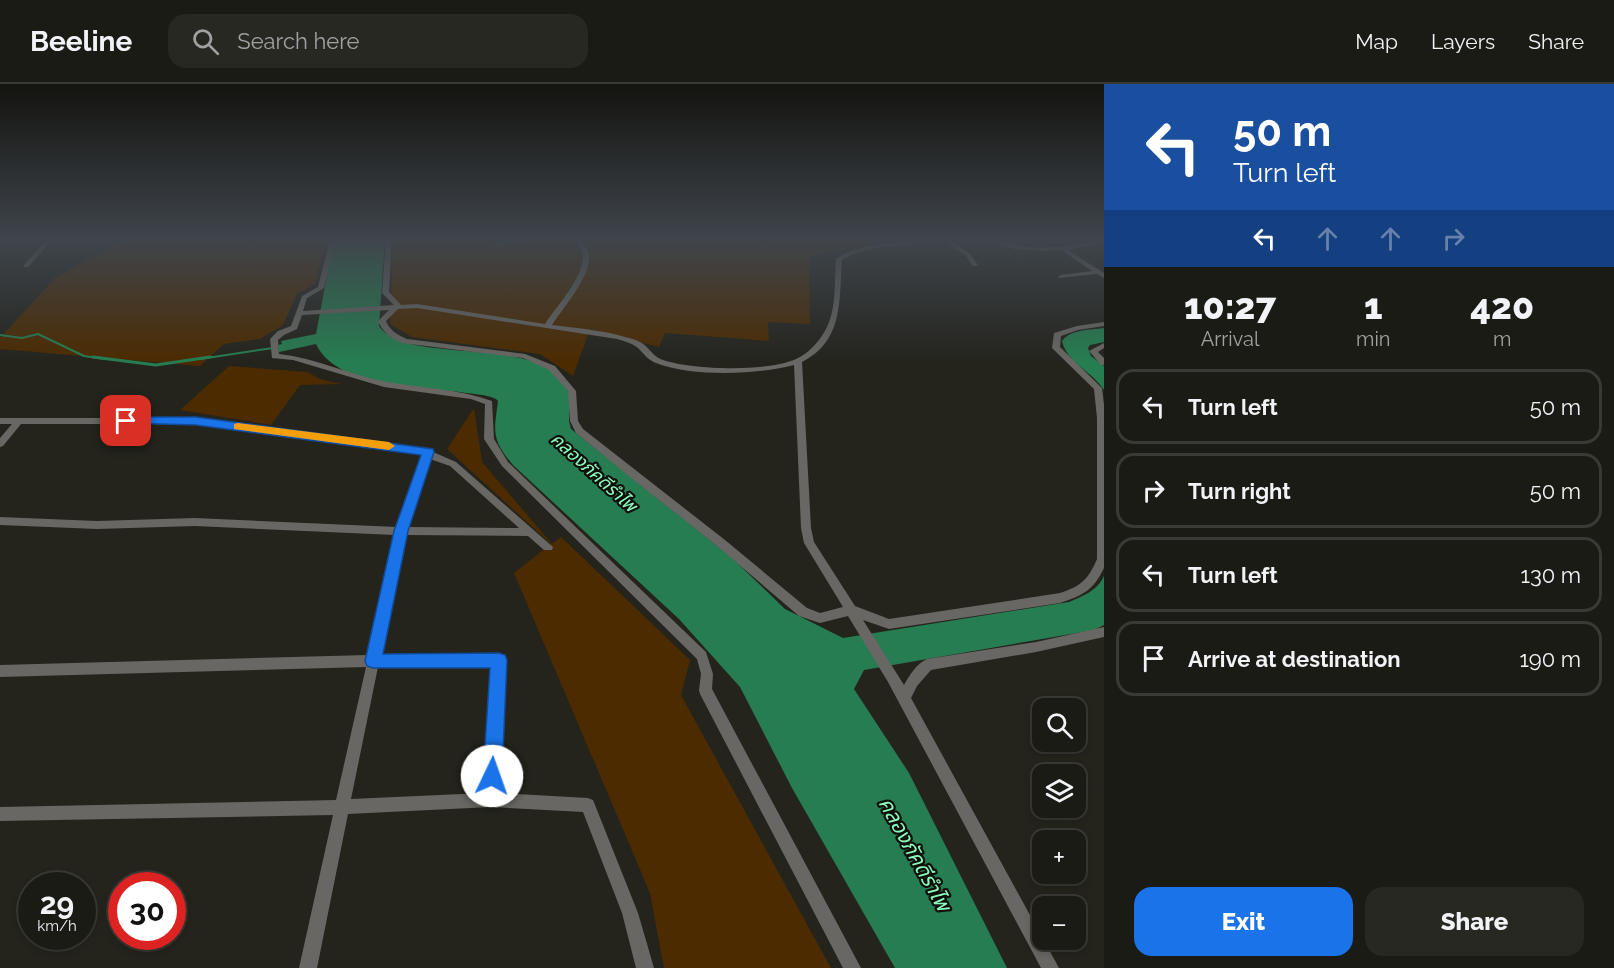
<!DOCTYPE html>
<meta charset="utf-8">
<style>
:root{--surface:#1b1b16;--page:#282823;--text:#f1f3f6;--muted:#a0a1a1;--line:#393935;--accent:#1a73e8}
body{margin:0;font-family:Raleway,"Noto Sans Thai",sans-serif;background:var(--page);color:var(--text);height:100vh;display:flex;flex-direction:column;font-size:22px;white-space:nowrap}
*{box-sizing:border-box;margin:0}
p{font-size:20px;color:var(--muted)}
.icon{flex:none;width:33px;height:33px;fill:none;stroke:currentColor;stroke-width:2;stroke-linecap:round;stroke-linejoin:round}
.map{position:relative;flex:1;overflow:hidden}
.side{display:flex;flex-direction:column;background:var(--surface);width:510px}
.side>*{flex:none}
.guide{background:#1a4fa0;color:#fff;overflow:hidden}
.fabs{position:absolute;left:1032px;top:614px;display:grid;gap:12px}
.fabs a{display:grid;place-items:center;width:54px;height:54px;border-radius:12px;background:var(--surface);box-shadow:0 3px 9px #0003,0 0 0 2px var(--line);font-size:30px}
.speed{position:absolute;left:18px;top:788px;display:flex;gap:12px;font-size:30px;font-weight:700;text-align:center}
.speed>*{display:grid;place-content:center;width:78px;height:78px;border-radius:50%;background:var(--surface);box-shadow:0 3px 9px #0003,0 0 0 2px var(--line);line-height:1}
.speed small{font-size:15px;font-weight:400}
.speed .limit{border:9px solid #d22;background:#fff;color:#111}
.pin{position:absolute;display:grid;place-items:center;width:51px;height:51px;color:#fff;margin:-26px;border-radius:12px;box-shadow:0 3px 9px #0006}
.me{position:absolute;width:66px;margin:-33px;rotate:3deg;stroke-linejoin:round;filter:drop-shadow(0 0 4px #0008)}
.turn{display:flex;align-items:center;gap:21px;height:126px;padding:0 30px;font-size:27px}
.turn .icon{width:78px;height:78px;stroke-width:2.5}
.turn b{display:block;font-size:42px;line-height:51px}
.lanes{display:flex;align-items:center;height:57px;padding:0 30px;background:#0003;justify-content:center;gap:30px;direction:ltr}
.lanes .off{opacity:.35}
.eta{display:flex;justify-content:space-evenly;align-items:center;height:102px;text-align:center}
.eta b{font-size:36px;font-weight:800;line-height:42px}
.button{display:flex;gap:12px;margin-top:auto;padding:12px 30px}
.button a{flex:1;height:69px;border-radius:18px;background:var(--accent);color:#fff;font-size:24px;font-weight:800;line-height:69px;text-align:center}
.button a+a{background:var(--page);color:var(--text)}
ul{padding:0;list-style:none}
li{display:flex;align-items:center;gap:18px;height:75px;margin:0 12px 9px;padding:0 18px;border:3px solid var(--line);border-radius:18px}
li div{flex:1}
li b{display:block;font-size:22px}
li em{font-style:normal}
header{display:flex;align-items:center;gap:36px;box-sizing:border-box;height:84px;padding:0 30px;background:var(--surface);border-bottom:2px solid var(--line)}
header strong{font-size:28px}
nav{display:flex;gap:33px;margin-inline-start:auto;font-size:21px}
.search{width:420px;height:54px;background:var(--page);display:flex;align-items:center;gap:15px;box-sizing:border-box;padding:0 21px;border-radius:18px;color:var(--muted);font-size:22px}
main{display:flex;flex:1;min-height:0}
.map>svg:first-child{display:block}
.green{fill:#4c2b01}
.water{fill:#267d51}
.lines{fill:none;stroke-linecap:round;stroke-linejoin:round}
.stream-far1{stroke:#267d51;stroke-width:2}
.stream{stroke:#267d51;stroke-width:3}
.minor{fill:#686763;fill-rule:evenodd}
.route{fill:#1a73e8;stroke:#114b97;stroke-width:1.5}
.slow{fill:#f59e0b}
.labels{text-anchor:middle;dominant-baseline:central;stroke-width:4.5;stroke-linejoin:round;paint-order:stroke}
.water-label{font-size:18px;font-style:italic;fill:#8cfcbc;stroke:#0d0d0a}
.near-water-label{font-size:21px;font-style:italic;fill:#8cfcbc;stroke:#0d0d0a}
</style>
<header>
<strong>Beeline</strong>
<div class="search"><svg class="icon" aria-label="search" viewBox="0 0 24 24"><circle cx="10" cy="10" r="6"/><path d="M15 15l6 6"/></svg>Search here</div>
<nav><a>Map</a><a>Layers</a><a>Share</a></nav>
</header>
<main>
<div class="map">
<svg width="1104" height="884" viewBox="0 0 1104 884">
<rect width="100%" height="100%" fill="#24241d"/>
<!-- green -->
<g class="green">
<polygon points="327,155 315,200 297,210 283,241 260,255 224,260 200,282 0,265 0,254 55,194 123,156"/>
<polygon points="393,155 513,155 457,165 524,155 916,155 844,165 809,173 810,240 768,238 769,257 665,249 659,263 590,245 573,292 540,270 412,253 390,240"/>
<polygon points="229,282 307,288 320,295 341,300 300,301 271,341 180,326"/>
<polygon points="474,324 482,378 552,460 561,453 690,576 681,611 831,884 664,884 650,809 514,489 551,460 447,365"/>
</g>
<!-- water -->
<g class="water">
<path d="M 334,155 L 385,155 L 379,242 C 403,278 512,256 554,288 C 561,294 566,303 570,311 L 569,337 L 571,345 L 731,473 L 785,525 L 843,554 L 1069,518 C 1083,512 1097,507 1104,492 L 1104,541 L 1094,546 L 864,586 L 854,605 L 909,689 L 1007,884 L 895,884 L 792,704 L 740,603 L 679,535 L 513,381 C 491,355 494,348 498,317 L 496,315 C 485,310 471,310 460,308 C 418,303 336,303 316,260 L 279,268 L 278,261 L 282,260 L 281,257 L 316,250 Z"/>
<path d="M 1104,244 L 1104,258 L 1090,261 L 1088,264 L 1091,272 L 1104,282 L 1104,306 C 1093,288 1067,279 1062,257 C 1071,245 1090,246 1104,244 Z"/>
</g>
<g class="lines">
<!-- stream-far1 -->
<g class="stream-far1">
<polyline points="0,251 22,254 38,250 84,272 105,275"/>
<polyline points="200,275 273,264"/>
</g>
<!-- stream -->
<polyline class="stream" points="93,273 156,281 210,273"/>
<!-- minor -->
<g class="minor">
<polygon points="47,155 53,155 28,183 24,183 24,181"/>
<path d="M 330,155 L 336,155 L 324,204 L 307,214 L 303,227 L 394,221 L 382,209 L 386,155 L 392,155 L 389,208 L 401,221 L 417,220 L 545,240 C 556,223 584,193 583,172 C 582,165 578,160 574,155 L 580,155 C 584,160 588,165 589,171 C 592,191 563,224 552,241 C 576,244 602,246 625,253 C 630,254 637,256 642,259 C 650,265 654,273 663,276 C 693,286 772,289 800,273 C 811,267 821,255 827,243 C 837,222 834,197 836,175 C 855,158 925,155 952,155 L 951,156 L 970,170 L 978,181 L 977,182 L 973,182 L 966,172 L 944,157 C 916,161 866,160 842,176 C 839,216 844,257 802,278 L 811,444 L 814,458 L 855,522 L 889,535 L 1060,509 C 1081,502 1088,496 1097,475 L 1097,334 L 1094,305 L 1052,264 L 1054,249 L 1077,242 L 1104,238 L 1104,242 L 1078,246 L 1061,252 L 1060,263 L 1102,304 L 1104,321 L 1104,484 C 1093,507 1083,511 1060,519 L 889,545 L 863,536 L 904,601 C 909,592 917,579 927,575 L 1036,558 L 1104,543 L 1104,553 L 1036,568 L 931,586 L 917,602 L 911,614 L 1059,884 L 1041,884 L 888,598 L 848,532 L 820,539 L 799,532 L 717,462 L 625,389 L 576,349 L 570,337 L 568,307 L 549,286 L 523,274 L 402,259 C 391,254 383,249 378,237 L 389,226 L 302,231 L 297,245 L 284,251 L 278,256 L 279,270 C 316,274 350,291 387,298 C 422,304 459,305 492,317 L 494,355 L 508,378 L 706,568 L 713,590 L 712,605 L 861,884 L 843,884 L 700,610 L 699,606 L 701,590 L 697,575 L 502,382 L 484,355 L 485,320 L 471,315 L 384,303 L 293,276 L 272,274 L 270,255 L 278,247 L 291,242 L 302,212 L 318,203 ZM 417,224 L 617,255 C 624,257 632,259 638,264 C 644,270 648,276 656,279 C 692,293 757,291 794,281 L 801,444 L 804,459 L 843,523 L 820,529 L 807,524 L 725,456 L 583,345 L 578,337 L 576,307 L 555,282 L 525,270 L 407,255 C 398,251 390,247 386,237 L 398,225 Z"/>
<polygon points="514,155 524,155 497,162 494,160"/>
<path d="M 981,155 C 996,154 1012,161 1028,163 C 1054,165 1079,161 1104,155 L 1104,159 L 1068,166 L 1101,187 L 1104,189 L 1104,194 L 1097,190 L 1059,194 L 1058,193 L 1061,191 L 1092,187 L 1061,166 L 1044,167 L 1014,165 Z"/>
<polygon points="1104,259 1104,264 1098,268 1104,274 1104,281 1101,281 1089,267"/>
<path d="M 0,334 L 196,334 L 418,363 L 431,366 L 433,368 L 456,378 L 553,463 L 552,466 L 544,466 L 528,452 L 405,451 L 381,571 L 499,570 L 503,572 L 505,576 L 499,709 L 588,714 L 593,716 L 638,829 L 654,884 L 636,884 L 622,829 L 583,728 L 491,723 L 348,730 L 317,884 L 299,884 L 333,731 L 0,737 L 0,723 L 336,716 L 366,583 L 0,593 L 0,581 L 368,571 L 395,451 L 195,442 L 97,445 L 0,441 L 0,433 L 97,437 L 195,434 L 397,443 L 422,371 L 416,369 L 196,340 L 21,340 L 3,362 L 0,363 L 0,354 L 12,340 L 0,340 ZM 430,375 L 450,382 L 519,444 L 408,443 ZM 492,582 L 484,709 L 351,715 L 378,583 Z"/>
</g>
</g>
<!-- sky -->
<linearGradient id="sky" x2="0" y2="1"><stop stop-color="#141410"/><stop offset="0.56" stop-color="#3f454c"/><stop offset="1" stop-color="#3f454c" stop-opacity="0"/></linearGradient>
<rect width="1104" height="278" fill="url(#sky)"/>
<!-- route -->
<polygon class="route" points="126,333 196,333 433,365 434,368 408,447 383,570 499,569 505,571 507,576 502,692 499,699 492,702 486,699 483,692 490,584 373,584 367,582 365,577 394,447 421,371 196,341 122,339 122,334"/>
<!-- slow -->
<polygon class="slow" points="238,339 389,358 395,362 389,366 234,345 234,340"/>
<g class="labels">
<!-- water labels -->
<g class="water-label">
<text transform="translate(594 388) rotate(42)">คลองภัคดีรำไพ</text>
</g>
<!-- near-water labels -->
<g class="near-water-label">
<text transform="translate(915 770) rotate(61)">คลองภัคดีรำไพ</text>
</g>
</g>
</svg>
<div class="fabs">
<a><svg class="icon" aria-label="search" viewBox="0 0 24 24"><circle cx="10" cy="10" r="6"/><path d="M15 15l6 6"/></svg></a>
<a><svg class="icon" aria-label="layers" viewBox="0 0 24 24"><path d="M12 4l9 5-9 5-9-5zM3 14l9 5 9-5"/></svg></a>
<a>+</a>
<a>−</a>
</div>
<div class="speed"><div>29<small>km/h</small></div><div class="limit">30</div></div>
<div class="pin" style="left:126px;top:337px;background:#d93025"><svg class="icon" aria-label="arrive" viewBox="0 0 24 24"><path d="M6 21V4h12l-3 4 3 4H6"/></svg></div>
<svg class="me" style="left:492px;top:692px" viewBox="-20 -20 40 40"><circle r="19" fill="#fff"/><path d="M0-13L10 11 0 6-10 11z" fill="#1a73e8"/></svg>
</div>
<section class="side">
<div class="guide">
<div class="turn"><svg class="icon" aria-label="left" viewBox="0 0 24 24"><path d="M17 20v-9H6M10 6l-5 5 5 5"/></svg><div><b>50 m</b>Turn left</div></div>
<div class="lanes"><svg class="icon" aria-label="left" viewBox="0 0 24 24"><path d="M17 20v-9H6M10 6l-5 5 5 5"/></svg><svg class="icon off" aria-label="ahead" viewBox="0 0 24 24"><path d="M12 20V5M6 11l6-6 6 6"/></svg><svg class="icon off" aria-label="ahead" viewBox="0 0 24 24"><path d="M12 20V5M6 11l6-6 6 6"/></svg><svg class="icon off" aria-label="right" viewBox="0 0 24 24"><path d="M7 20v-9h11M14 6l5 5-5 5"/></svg></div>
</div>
<div class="eta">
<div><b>10:27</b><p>Arrival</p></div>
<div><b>1</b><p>min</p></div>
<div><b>420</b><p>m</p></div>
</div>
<ul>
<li><svg class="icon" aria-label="left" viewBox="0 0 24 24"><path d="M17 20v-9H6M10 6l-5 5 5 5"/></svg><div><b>Turn left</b></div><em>50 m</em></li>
<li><svg class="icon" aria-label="right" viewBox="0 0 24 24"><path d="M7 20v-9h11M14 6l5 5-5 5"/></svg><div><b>Turn right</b></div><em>50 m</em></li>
<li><svg class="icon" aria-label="left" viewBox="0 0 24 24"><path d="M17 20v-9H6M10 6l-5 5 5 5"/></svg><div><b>Turn left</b></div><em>130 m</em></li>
<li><svg class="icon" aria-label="arrive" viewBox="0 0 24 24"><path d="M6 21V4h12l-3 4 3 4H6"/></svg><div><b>Arrive at destination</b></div><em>190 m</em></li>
</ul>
<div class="button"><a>Exit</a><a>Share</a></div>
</section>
</main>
